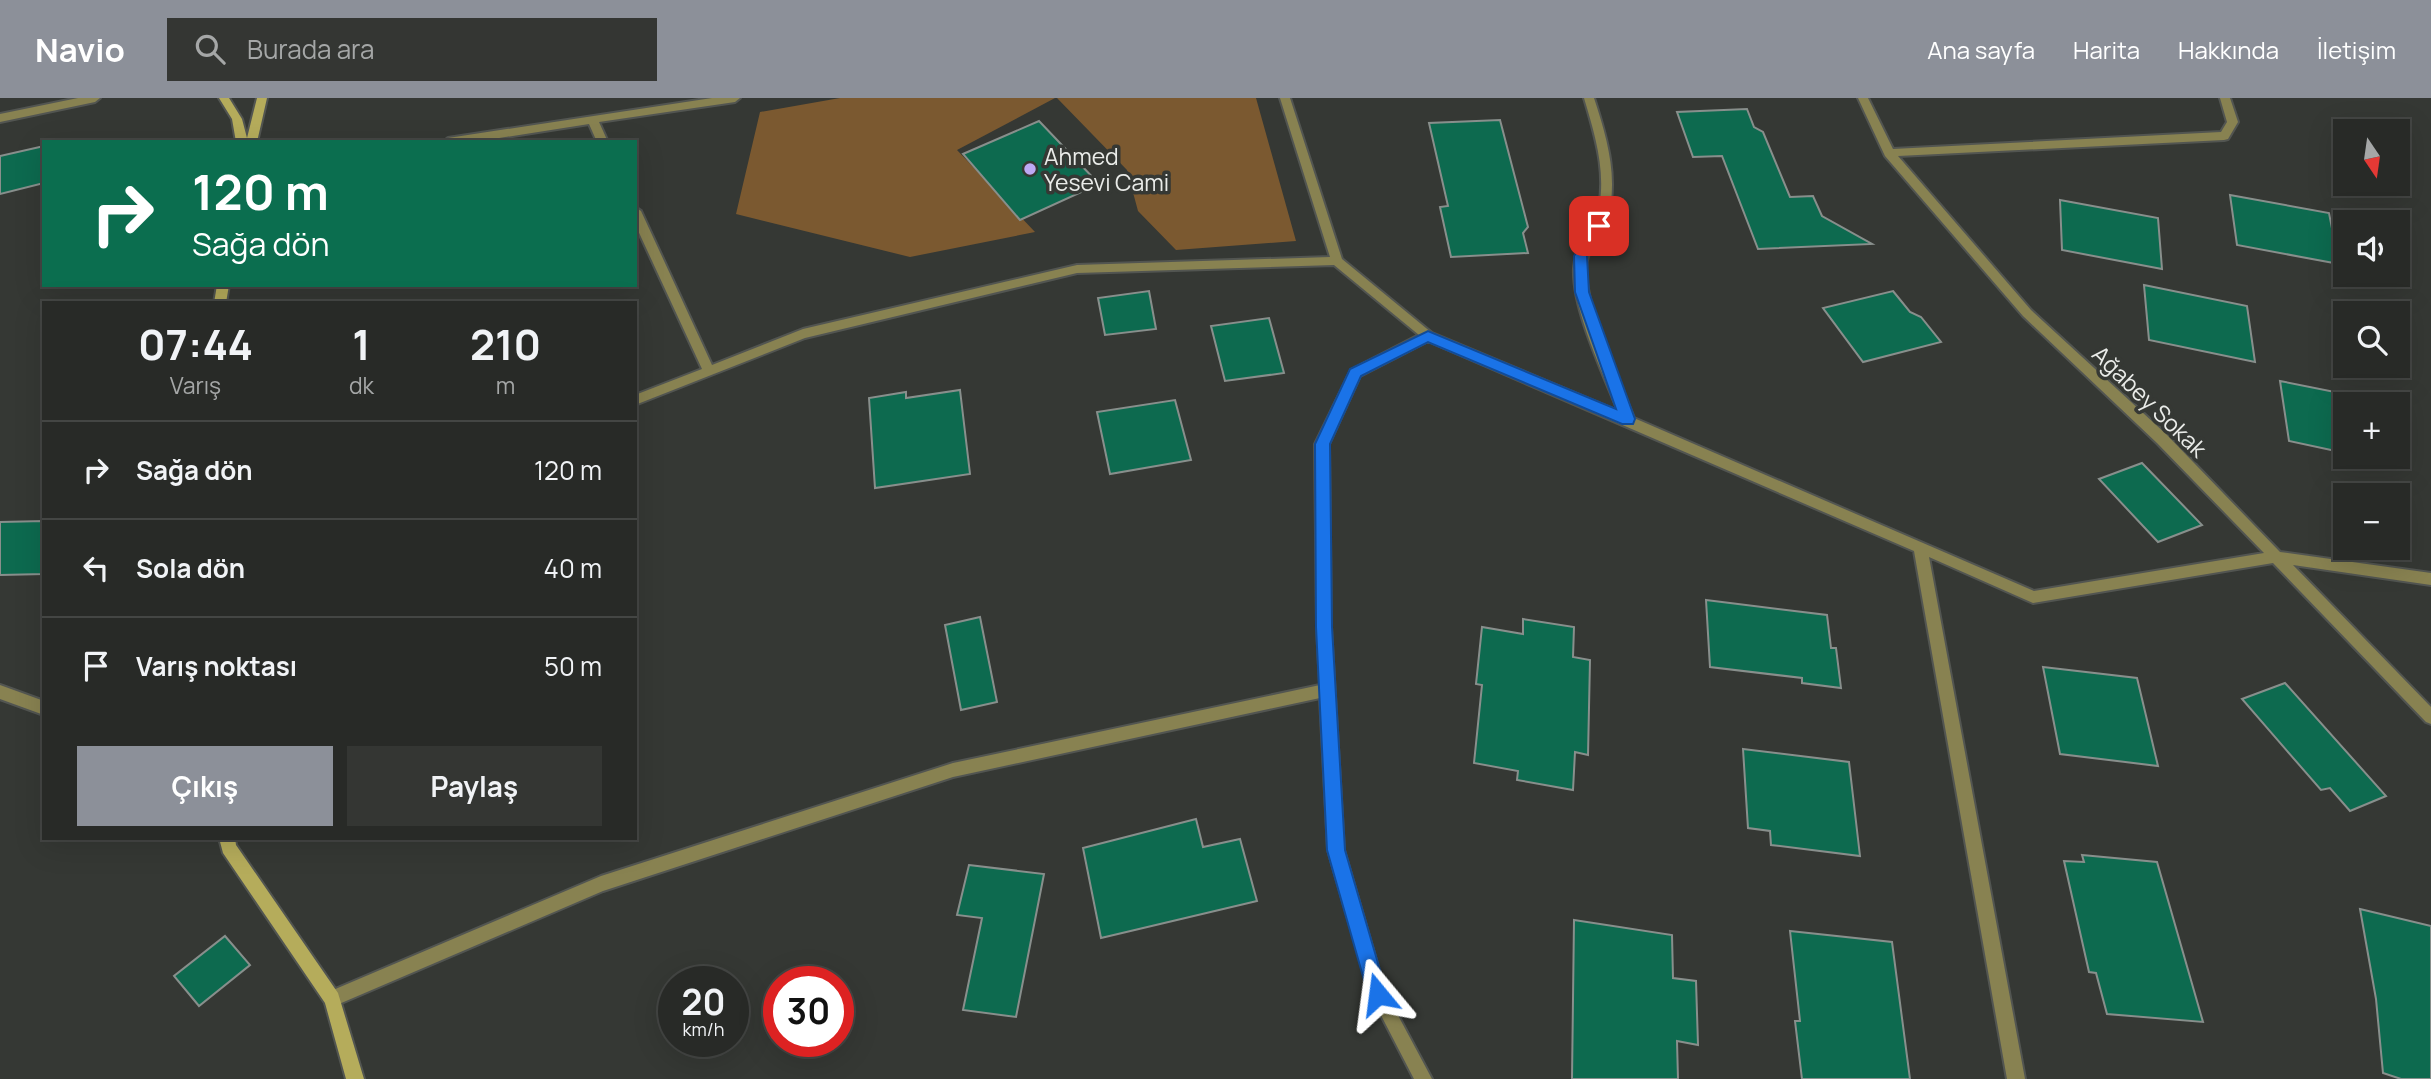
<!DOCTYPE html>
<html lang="tr">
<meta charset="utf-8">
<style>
:root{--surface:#282a27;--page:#343633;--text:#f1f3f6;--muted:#a5a7a7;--line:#444644;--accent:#8c9099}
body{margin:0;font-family:Manrope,sans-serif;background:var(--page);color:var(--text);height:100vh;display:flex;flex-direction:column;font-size:26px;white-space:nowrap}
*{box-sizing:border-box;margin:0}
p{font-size:23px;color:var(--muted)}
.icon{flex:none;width:38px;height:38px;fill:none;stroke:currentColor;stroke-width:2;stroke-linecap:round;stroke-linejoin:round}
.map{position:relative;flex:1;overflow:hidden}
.details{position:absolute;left:42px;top:203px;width:595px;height:539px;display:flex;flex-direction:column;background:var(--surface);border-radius:0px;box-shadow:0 7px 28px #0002,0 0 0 2px var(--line)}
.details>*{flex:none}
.top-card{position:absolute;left:42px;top:42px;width:595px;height:147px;border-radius:0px;box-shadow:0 7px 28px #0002,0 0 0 2px var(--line);background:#0b6e4f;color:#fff;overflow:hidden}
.needle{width:46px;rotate:167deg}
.controls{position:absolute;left:2333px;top:21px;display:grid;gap:14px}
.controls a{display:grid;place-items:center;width:77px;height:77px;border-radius:0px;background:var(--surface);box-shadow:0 7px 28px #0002,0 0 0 2px var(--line);font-size:35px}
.speed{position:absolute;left:658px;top:868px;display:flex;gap:14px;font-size:35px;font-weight:700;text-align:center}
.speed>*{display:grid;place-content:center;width:91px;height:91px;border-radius:50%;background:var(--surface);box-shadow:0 7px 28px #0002,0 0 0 2px var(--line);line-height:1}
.speed small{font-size:18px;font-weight:400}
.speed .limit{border:10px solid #d22;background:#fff;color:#111}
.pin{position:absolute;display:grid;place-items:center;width:60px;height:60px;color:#fff;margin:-30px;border-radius:14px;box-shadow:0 4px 10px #0006}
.me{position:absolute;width:77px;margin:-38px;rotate:344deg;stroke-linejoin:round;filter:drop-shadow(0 0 5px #0008)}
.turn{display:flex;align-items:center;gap:24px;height:147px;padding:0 35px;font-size:32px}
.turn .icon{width:91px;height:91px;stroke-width:2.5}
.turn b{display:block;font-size:49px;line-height:60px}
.eta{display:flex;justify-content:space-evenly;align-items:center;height:119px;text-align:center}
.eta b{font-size:42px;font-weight:700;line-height:49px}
.action{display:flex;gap:14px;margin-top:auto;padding:14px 35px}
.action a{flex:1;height:80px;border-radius:0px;background:var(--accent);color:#fff;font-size:28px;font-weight:700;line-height:80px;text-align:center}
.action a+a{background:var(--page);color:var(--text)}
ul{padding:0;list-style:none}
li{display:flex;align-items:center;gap:21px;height:98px;padding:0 35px;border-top:2px solid var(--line)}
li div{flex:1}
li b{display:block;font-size:26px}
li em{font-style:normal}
header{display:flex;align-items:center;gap:42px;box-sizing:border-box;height:98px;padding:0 35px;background:var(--accent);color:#fff}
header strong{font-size:33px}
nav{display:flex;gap:38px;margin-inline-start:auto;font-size:24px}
.search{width:490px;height:63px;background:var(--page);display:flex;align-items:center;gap:18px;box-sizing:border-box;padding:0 24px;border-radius:0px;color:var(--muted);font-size:26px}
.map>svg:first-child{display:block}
.green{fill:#7b5930}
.building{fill:#0d6a4f;stroke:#888f8c;stroke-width:2}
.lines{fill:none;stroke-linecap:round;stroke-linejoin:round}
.street-casing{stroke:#525551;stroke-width:4}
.secondary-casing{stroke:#525551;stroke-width:4}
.street{fill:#888251;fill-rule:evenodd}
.secondary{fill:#b5ac5b;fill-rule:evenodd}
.route{fill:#1a73e8;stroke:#114b97;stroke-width:2}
.poi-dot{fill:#bda9f5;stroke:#353834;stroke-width:2.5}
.labels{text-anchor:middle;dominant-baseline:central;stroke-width:7;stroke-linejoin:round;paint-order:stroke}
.poi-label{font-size:23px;fill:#eaece9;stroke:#353834;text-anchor:start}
.street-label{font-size:23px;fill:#eaece9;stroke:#353834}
</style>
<header>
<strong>Navio</strong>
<div class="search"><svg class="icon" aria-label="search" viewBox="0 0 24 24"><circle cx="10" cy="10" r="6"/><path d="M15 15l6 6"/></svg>Burada ara</div>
<nav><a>Ana sayfa</a><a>Harita</a><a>Hakkında</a><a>İletişim</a></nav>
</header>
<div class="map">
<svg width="2431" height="981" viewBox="0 0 2431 981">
<rect width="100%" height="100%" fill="#353834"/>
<!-- green -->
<g class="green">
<polygon points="840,0 1055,0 957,52 1035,134 910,159 736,116 760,14"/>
<polygon points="1057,0 1256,0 1296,143 1176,152 1138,113 1127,72"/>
</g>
<!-- building -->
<g class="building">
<polygon points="1747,11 1754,29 1763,34 1790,99 1813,98 1822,118 1872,146 1758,151 1722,58 1693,59 1677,14"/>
<polygon points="1500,22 1528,129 1523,135 1528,155 1451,159 1440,109 1448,108 1429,25"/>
<polygon points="1039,23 1099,86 1020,122 963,56"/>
<polygon points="44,48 44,85 0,96 0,58"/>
<polygon points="2230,97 2329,115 2339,166 2237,147"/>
<polygon points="2060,102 2158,120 2162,171 2062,152"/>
<polygon points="2144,187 2247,208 2255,264 2149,242"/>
<polygon points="1149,193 1156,231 1105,237 1098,200"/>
<polygon points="1893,193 1910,214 1921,219 1941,244 1863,264 1823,210"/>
<polygon points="1269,220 1284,275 1225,283 1211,228"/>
<polygon points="2280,283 2390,305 2390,306 2345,306 2345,355 2289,343"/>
<polygon points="960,292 970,376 875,390 869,300 906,294 906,300"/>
<polygon points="1175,302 1191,362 1110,376 1097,314"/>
<polygon points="2142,365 2202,427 2158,444 2099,381"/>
<polygon points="44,423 44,476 0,477 0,424"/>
<polygon points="1706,502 1827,517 1831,550 1836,550 1841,590 1802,585 1802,580 1710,569"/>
<polygon points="980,519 997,604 961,612 945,527"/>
<polygon points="1523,521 1574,529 1573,559 1590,562 1588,657 1575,654 1573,692 1517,682 1518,673 1474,665 1482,587 1476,586 1482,529 1523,536"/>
<polygon points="2043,569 2137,580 2158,668 2060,656"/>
<polygon points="2285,585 2386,698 2350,713 2330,690 2321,692 2242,601"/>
<polygon points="1743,651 1849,664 1860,758 1771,747 1770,733 1748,730"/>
<polygon points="1196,721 1203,749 1240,741 1257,803 1101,840 1083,750"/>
<polygon points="2082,757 2157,764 2203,924 2107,916 2096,875 2089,874 2064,763 2084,764"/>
<polygon points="969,767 1044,776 1016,919 963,912 982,820 957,817"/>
<polygon points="2360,811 2431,828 2431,981 2401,981 2383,975 2376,901"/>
<polygon points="1574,822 1672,837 1673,880 1696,883 1698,947 1677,943 1678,981 1572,981"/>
<polygon points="1790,833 1892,844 1910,981 1802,981 1795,923 1800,923"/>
<polygon points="225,838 250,867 199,908 174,878"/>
</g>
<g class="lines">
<defs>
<g id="street">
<polygon points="78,0 100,0 95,4 0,24 0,16"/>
<polygon points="712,0 740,0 735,4 599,24 608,44 597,44 589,26 474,44 443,44 448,40"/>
<path d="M 1280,0 L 1290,0 L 1342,161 L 1432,235 L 1618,313 C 1603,275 1572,211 1574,170 C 1575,151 1587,143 1594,126 C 1610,85 1596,40 1584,0 L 1594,0 C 1607,40 1620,83 1606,125 C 1599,143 1585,152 1586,173 C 1588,218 1617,278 1634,320 L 2034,493 L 2264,455 L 2157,345 L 2023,218 L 1885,58 L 1858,0 L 1868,0 L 1893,51 L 2221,34 L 2227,24 L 2220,0 L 2230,0 L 2238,24 L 2228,41 L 2224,42 L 1898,58 L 2031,212 L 2167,337 L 2280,454 L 2431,475 L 2431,487 L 2293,467 L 2431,609 L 2431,626 L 2426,624 L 2273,465 L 2033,505 L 1929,459 L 2025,981 L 2007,981 L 1914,453 L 1428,243 L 1360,278 L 1329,346 L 1331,529 L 1344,752 L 1385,893 L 1432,981 L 1414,981 L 1370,896 L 1328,752 L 1320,600 L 953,679 L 603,793 L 332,909 L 326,907 L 324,901 L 326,895 L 601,778 L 953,665 L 1320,587 L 1317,529 L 1315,346 L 1351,272 L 1419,237 L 1334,167 L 1077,175 L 805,240 L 635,307 L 635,297 L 702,271 L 635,126 L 635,109 L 641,113 L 712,267 L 803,231 L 1077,167 L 1330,159 Z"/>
<polygon points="0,587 44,603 44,617 0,601"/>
</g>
<g id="secondary">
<polygon points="219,0 229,0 242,21 247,40 257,0 267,0 257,44 236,44 232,21"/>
<polygon points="217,187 229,187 226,205 214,205"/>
<polygon points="219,740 235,740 236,747 338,895 364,981 346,981 325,905 223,755"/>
</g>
</defs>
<!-- street casing -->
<use href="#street" class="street-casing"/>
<!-- secondary casing -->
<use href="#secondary" class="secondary-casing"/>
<!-- street -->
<use href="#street" class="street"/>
<!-- secondary -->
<use href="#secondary" class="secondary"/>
</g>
<!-- route -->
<polygon class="route" points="1599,124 1606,128 1587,158 1589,194 1635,321 1633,326 1622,326 1428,244 1361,278 1330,346 1332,529 1345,752 1387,896 1385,903 1378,905 1371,903 1368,896 1327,752 1316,529 1315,346 1350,271 1428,233 1616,311 1575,194 1574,158 1594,125"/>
<!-- markers -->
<circle class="poi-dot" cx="1030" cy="71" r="7"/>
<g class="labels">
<!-- poi labels -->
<g class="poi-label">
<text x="1044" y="58">Ahmed<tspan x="1044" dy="26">Yesevi Cami</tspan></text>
</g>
<!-- street labels -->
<g class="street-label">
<text transform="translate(2150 303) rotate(44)">Ağabey Sokak</text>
</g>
</g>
</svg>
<div class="controls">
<a><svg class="needle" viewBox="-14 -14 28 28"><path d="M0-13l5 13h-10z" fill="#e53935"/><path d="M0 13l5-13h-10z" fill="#a5a7a7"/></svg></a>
<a><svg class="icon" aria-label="sound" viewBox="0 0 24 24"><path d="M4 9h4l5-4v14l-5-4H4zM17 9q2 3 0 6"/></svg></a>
<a><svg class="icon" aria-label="search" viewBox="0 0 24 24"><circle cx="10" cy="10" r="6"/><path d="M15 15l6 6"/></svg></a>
<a>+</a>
<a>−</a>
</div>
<div class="speed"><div>20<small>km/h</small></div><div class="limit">30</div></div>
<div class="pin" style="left:1599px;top:128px;background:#d93025"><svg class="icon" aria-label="arrive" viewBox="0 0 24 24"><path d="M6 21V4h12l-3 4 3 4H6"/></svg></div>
<svg class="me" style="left:1378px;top:896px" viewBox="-20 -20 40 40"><path d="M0-17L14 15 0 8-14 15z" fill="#1a73e8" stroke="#fff" stroke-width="4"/></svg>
<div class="top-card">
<div class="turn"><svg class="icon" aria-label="right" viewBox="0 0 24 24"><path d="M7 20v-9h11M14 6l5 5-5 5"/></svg><div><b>120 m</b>Sağa dön</div></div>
</div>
<section class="details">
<div class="eta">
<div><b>07:44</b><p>Varış</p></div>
<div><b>1</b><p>dk</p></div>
<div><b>210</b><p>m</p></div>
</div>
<ul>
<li><svg class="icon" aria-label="right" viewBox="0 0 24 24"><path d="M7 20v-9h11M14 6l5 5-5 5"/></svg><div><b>Sağa dön</b></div><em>120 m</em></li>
<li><svg class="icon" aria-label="left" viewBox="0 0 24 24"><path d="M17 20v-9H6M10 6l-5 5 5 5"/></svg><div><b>Sola dön</b></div><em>40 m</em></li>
<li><svg class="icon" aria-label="arrive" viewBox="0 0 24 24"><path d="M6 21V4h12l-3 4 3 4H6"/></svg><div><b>Varış noktası</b></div><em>50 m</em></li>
</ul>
<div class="action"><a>Çıkış</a><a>Paylaş</a></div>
</section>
</div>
